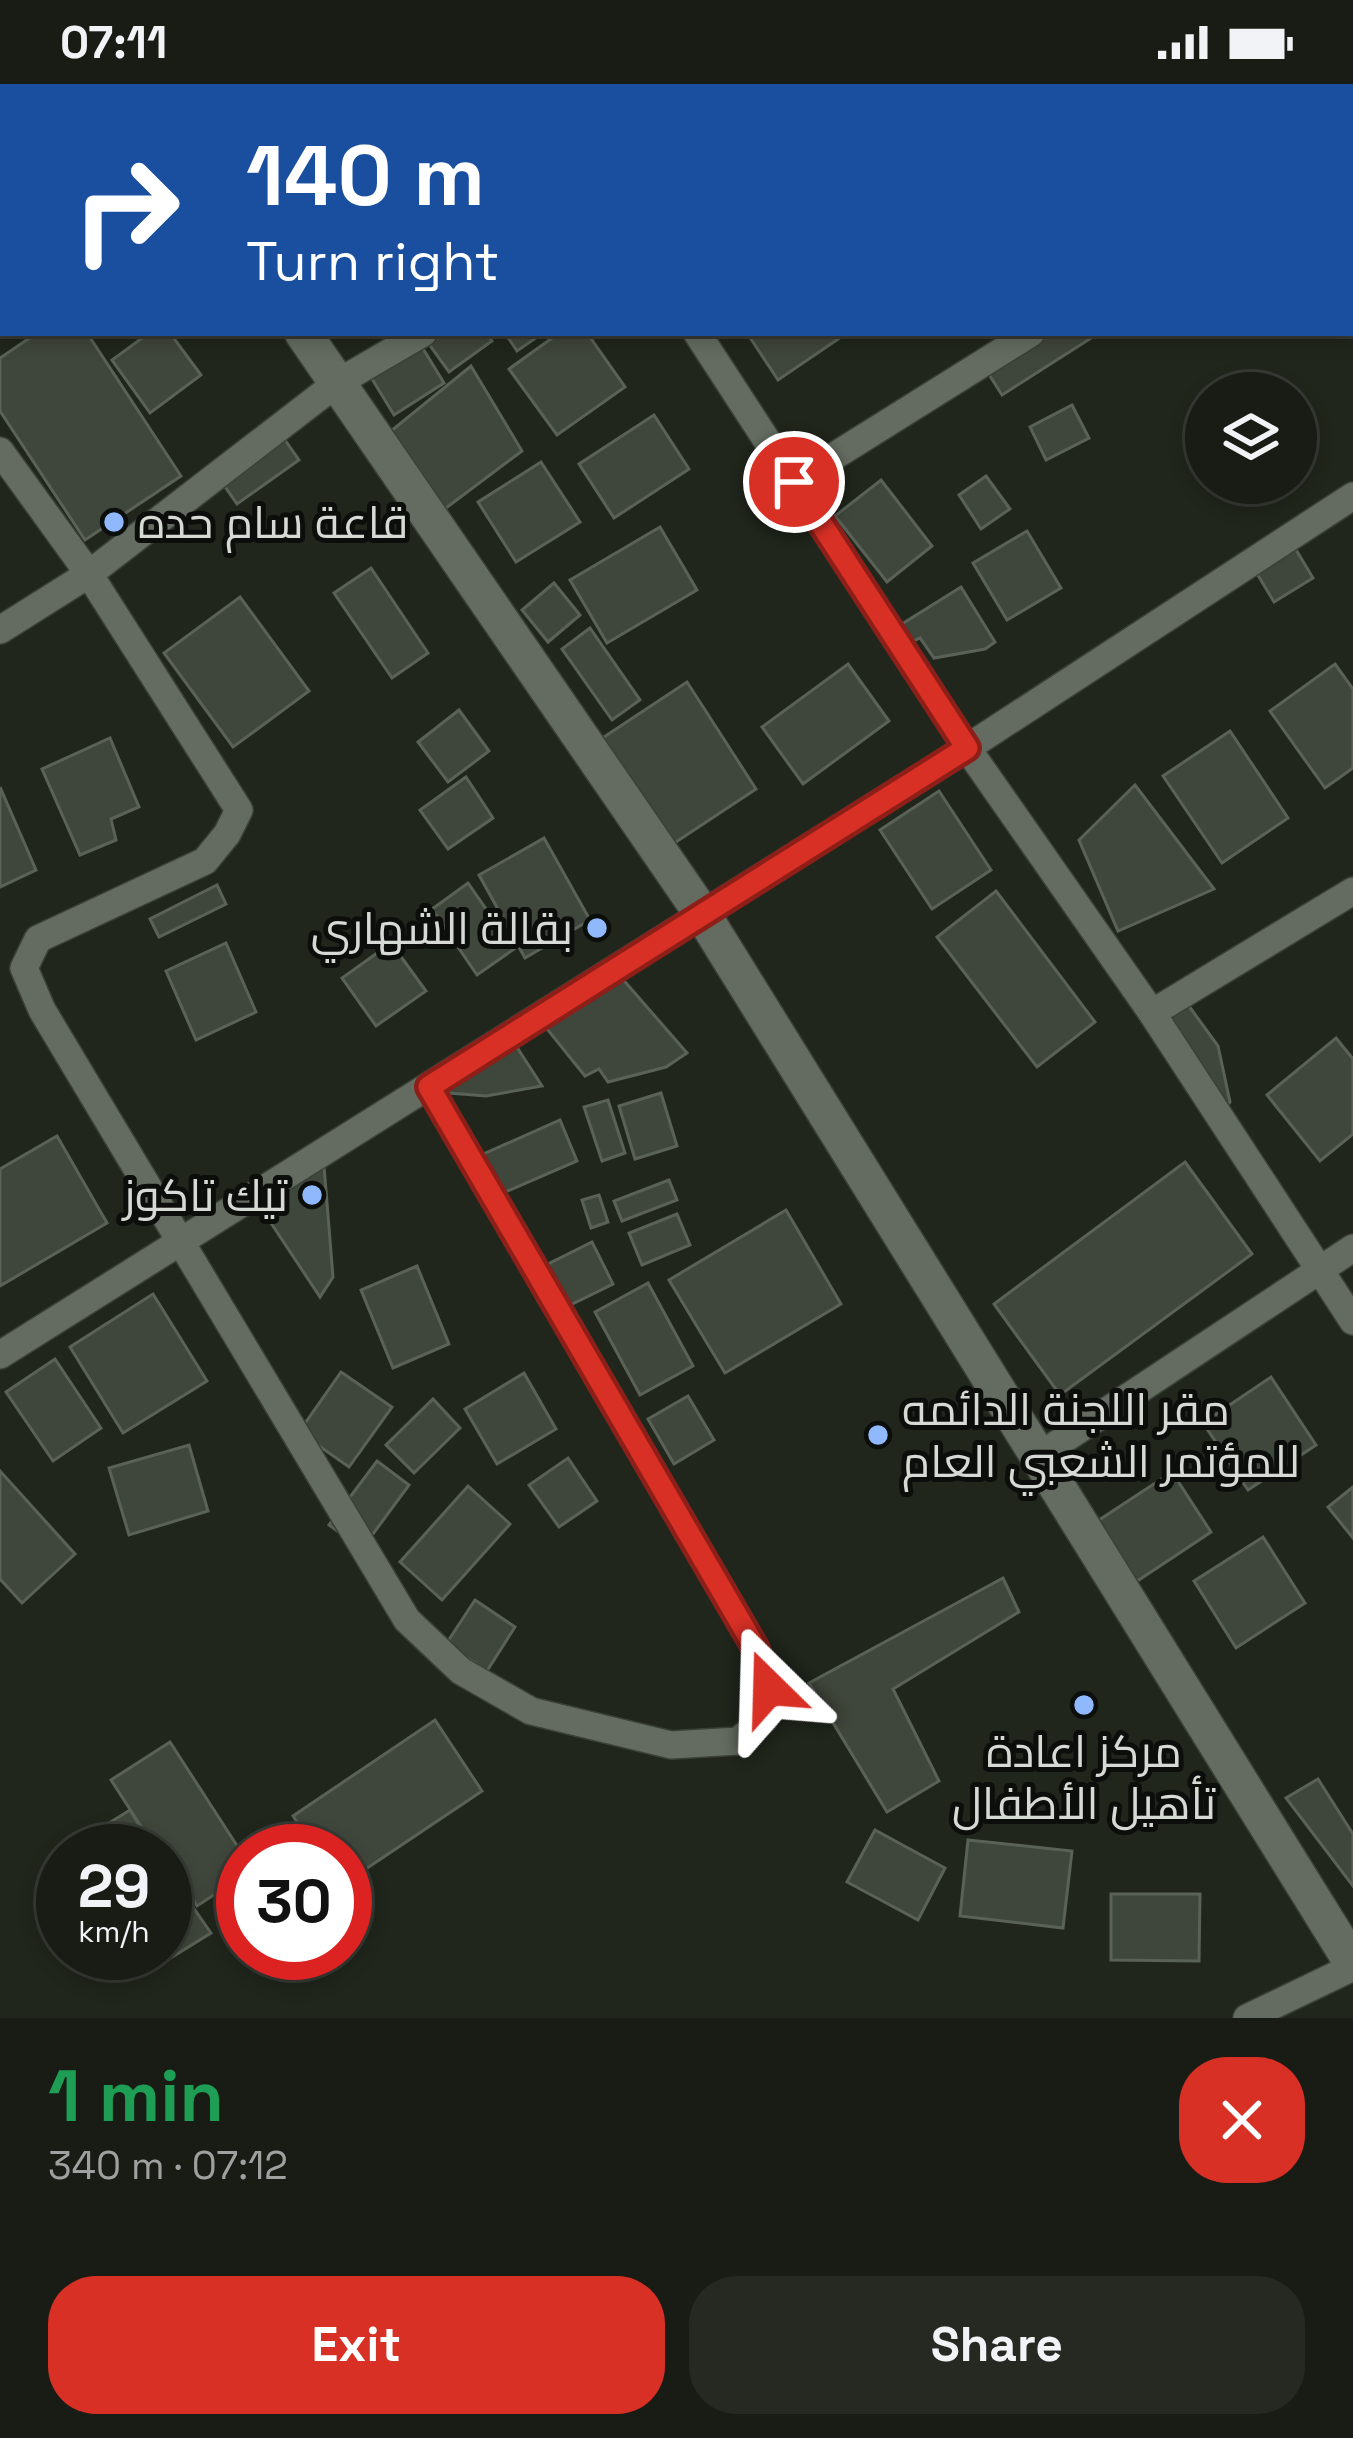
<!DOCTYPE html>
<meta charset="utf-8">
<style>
:root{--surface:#181c15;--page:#252922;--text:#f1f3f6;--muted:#9fa1a0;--line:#363a34;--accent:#d93025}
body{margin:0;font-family:"Space Grotesk",Cairo,sans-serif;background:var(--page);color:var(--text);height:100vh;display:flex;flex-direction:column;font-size:45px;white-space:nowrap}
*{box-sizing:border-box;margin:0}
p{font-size:39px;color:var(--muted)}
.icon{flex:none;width:66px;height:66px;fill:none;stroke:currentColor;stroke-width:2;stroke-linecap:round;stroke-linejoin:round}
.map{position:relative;height:1934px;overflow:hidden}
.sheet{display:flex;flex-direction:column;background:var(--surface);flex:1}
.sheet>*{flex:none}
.guide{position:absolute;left:0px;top:0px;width:1353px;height:252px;box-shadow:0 6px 18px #0003,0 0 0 3px var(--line);background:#1a4fa0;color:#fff;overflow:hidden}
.controls{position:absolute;left:1185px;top:288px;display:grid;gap:24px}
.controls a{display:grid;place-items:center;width:132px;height:132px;border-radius:50%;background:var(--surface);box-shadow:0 6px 18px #0003,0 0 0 3px var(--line);font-size:60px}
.speed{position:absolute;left:36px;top:1740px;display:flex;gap:24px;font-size:60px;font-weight:700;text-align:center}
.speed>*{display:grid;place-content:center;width:156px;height:156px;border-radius:50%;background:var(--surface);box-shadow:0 6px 18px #0003,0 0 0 3px var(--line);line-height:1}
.speed small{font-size:30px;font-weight:400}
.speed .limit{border:18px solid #d22;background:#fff;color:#111}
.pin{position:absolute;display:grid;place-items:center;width:102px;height:102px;color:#fff;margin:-51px;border:6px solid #fff;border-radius:50%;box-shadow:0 3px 12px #0007}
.me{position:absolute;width:132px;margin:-66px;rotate:338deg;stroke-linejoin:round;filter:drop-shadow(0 0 9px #0008)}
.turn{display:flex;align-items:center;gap:42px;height:252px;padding:0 48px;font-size:54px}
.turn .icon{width:156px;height:156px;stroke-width:2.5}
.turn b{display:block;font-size:84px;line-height:102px}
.round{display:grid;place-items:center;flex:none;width:126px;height:126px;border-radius:48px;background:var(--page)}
.summary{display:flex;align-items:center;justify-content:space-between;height:204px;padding:0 48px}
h1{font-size:72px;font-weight:700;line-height:90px;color:#1e9e55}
.button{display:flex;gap:24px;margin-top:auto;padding:24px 48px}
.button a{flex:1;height:138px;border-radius:48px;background:var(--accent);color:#fff;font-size:48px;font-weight:700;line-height:138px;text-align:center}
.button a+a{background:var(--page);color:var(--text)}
.status{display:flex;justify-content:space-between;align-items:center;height:84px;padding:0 60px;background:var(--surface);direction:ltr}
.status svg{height:33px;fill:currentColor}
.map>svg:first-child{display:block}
.building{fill:#3f463b;stroke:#5a6257;stroke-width:3}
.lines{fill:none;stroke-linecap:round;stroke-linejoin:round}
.street-casing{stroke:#3a4038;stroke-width:30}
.secondary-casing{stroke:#3a4038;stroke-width:39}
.street{stroke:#646c61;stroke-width:27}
.secondary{stroke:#646c61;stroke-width:36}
.route-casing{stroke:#8d1f18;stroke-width:30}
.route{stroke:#d93025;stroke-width:21}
.poi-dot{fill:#8fb8fd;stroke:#0b0e0a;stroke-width:4.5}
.labels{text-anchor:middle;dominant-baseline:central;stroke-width:10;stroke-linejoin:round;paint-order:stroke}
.poi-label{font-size:45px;fill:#d6dad4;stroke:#0b0e0a;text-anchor:start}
</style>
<div class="status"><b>07:11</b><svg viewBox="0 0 49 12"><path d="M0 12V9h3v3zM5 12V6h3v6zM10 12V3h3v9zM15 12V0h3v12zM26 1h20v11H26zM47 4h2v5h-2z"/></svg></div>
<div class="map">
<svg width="1353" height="1934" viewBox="0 0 1353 1934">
<rect width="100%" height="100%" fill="#20261c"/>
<!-- building -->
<g class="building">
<polygon points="1102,0 1193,0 1195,3 1104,3"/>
<polygon points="37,249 87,249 181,392 85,456 0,327 0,274"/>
<polygon points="149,249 170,249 201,291 150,329 112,276"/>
<polygon points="435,249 486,249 492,257 449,288 426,256"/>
<polygon points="505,249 543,249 517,267"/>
<polygon points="559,249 587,249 625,303 557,351 509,285"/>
<polygon points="747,249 847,249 778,296"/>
<polygon points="1010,249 1099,249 1002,311 976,270"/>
<polygon points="419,258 444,299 394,331 369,290"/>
<polygon points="471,282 522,367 438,430 386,351"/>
<polygon points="1072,321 1089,354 1046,376 1030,343"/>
<polygon points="654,331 689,385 614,434 579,380"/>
<polygon points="275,342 299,376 237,420 214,387"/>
<polygon points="541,378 580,438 516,478 478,418"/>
<polygon points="986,392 1010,425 981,445 959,411"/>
<polygon points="881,396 932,462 887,498 835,432"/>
<polygon points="660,443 697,506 607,559 570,496"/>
<polygon points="1027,447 1061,504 1007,536 973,479"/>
<polygon points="1292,459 1313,494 1274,518 1253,483"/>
<polygon points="371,484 428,569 392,594 334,509"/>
<polygon points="554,499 580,531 548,558 522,526"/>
<polygon points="961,503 995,558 985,565 934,574 920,554 905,561 894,545"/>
<polygon points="240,513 309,607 233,663 164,569"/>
<polygon points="590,544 640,616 612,636 562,565"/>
<polygon points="848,580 889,637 803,700 762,643"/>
<polygon points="1335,580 1353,605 1353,684 1325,704 1270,627"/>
<polygon points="687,598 756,705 670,762 601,655"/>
<polygon points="459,626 489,667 448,698 418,658"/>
<polygon points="1230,647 1288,734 1222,779 1163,692"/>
<polygon points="110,654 139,723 111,735 116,756 80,771 42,685"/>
<polygon points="466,693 493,734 448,765 420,726"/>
<polygon points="1135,701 1214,805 1118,847 1079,756"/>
<polygon points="0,703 36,786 0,803"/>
<polygon points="939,707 991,786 932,825 880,746"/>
<polygon points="544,754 590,836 525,874 479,791"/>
<polygon points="468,799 514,865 477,891 432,825"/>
<polygon points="217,801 226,820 159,853 150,835"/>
<polygon points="996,807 1095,938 1037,983 937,853"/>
<polygon points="226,859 256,928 196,956 166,887"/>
<polygon points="391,859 426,907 376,942 342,894"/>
<polygon points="620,892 687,969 666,983 608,998 599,985 585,992 543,940"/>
<polygon points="1178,907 1218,962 1230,1018 1219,1033 1143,932"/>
<polygon points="511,954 542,1002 486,1012 437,1008"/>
<polygon points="1336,954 1353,975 1353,1050 1320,1077 1267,1011"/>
<polygon points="661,1009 677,1062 635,1075 619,1022"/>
<polygon points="608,1016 625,1069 602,1077 584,1023"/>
<polygon points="560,1036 577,1077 489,1115 472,1075"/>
<polygon points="57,1052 107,1139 0,1202 0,1085"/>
<polygon points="1185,1078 1252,1170 1060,1311 994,1220"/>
<polygon points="324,1082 333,1193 320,1213 261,1124"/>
<polygon points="669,1096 677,1116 622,1137 614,1117"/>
<polygon points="599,1111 608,1138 591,1144 582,1116"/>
<polygon points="786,1126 841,1220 725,1289 669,1196"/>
<polygon points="677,1130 690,1161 642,1181 629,1149"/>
<polygon points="592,1158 613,1200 552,1230 532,1188"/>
<polygon points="417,1182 449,1260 393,1284 361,1206"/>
<polygon points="648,1199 693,1282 640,1311 595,1228"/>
<polygon points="153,1210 207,1297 123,1349 70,1263"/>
<polygon points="55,1275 101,1344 53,1377 6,1308"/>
<polygon points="341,1288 392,1323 349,1383 299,1348"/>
<polygon points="524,1289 556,1345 497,1380 465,1325"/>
<polygon points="1271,1293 1316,1361 1248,1406 1203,1339"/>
<polygon points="688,1312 714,1356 674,1380 648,1335"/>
<polygon points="433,1315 460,1344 414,1389 386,1361"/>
<polygon points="189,1361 208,1427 129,1451 109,1384"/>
<polygon points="568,1374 597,1417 559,1443 529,1401"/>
<polygon points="377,1377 409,1401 362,1465 329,1441"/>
<polygon points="0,1387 75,1470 22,1519 0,1495"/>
<polygon points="1172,1388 1211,1448 1133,1500 1093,1440"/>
<polygon points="468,1402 510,1440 442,1516 400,1478"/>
<polygon points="1353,1403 1353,1454 1328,1423"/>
<polygon points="1263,1453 1305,1519 1236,1564 1194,1497"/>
<polygon points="1003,1494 1019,1528 893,1605 939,1697 887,1728 809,1599"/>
<polygon points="475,1516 515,1543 487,1587 446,1560"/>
<polygon points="435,1636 482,1707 345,1799 345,1767 317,1767 293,1732"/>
<polygon points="170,1658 243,1771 243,1792 197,1822 194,1817 190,1820 165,1780 165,1767 157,1767 111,1696"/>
<polygon points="1318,1695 1353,1750 1353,1802 1286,1714"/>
<polygon points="130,1726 155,1767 75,1767 72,1762"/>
<polygon points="875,1746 945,1784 918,1836 847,1798"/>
<polygon points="968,1756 1072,1767 1063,1844 960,1832"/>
<polygon points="165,1783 211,1849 148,1888 136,1869 165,1869"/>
<polygon points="1111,1810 1200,1810 1199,1877 1111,1876"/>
</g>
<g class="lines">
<defs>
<g id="street">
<polyline points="538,0 540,3"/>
<polyline points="841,3 846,0"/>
<polyline points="1350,50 1353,48"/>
<polyline points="697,249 967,664 1152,929 1353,1237"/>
<polyline points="0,367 89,490 239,726 227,750 205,777 38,855 24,884 42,926 407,1536 461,1587 531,1627 671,1661 738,1657 764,1635 769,1604 756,1565 429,1003"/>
<polyline points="793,398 1031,249"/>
<polyline points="0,546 89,490 337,299 423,249"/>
<polyline points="1152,929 1353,807"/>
<polyline points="0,1271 967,664 1353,412"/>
<polyline points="1039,1372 1353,1164"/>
<polyline points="1247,1934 1353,1883"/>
</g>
<g id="secondary">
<polyline points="131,0 133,3"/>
<polyline points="303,249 701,828 1353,1880"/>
</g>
</defs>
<!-- street casing -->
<use href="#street" class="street-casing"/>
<!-- secondary casing -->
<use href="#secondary" class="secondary-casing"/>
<!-- street -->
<use href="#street" class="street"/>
<!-- secondary -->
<use href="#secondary" class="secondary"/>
</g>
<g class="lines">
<defs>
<polyline id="route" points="769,1604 756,1565 429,1003 967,664 794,398"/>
</defs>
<!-- route casing -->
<use href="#route" class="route-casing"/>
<!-- route -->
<use href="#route" class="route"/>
</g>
<!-- markers -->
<g class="poi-dot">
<circle cx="114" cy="438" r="12"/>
<circle cx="597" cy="844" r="12"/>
<circle cx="312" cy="1111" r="12"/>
<circle cx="878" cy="1351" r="12"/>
<circle cx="1084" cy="1621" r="12"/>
</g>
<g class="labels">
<!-- poi labels -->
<g class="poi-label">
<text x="138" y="438">قاعة سام حده</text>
<text x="573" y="844" text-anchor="end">بقالة الشهاري</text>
<text x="288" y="1111" text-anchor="end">تيك تاكوز</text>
<text x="902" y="1325">مقر اللجنة الدائمه<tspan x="902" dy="52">للمؤتمر الشعبي العام</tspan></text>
<text x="1084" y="1667" text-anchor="middle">مركز اعادة<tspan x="1084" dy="52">تأهيل الأطفال</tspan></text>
</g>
</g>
</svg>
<div class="controls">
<a><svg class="icon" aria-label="layers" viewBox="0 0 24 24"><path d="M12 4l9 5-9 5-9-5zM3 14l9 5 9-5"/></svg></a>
</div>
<div class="speed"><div>29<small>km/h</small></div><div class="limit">30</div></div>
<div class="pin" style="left:794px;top:398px;background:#d93025"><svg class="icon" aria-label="arrive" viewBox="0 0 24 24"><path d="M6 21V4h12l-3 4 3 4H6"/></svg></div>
<svg class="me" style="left:769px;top:1604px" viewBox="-20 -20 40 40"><path d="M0-17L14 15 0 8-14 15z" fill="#d93025" stroke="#fff" stroke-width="4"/></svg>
<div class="guide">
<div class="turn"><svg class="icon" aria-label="right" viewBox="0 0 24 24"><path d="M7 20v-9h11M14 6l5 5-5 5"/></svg><div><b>140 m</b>Turn right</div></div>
</div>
</div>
<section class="sheet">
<div class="summary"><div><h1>1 min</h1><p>340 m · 07:12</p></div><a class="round" style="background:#d93025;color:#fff"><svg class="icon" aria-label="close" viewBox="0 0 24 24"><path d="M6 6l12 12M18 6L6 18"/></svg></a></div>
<div class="button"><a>Exit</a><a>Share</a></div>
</section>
